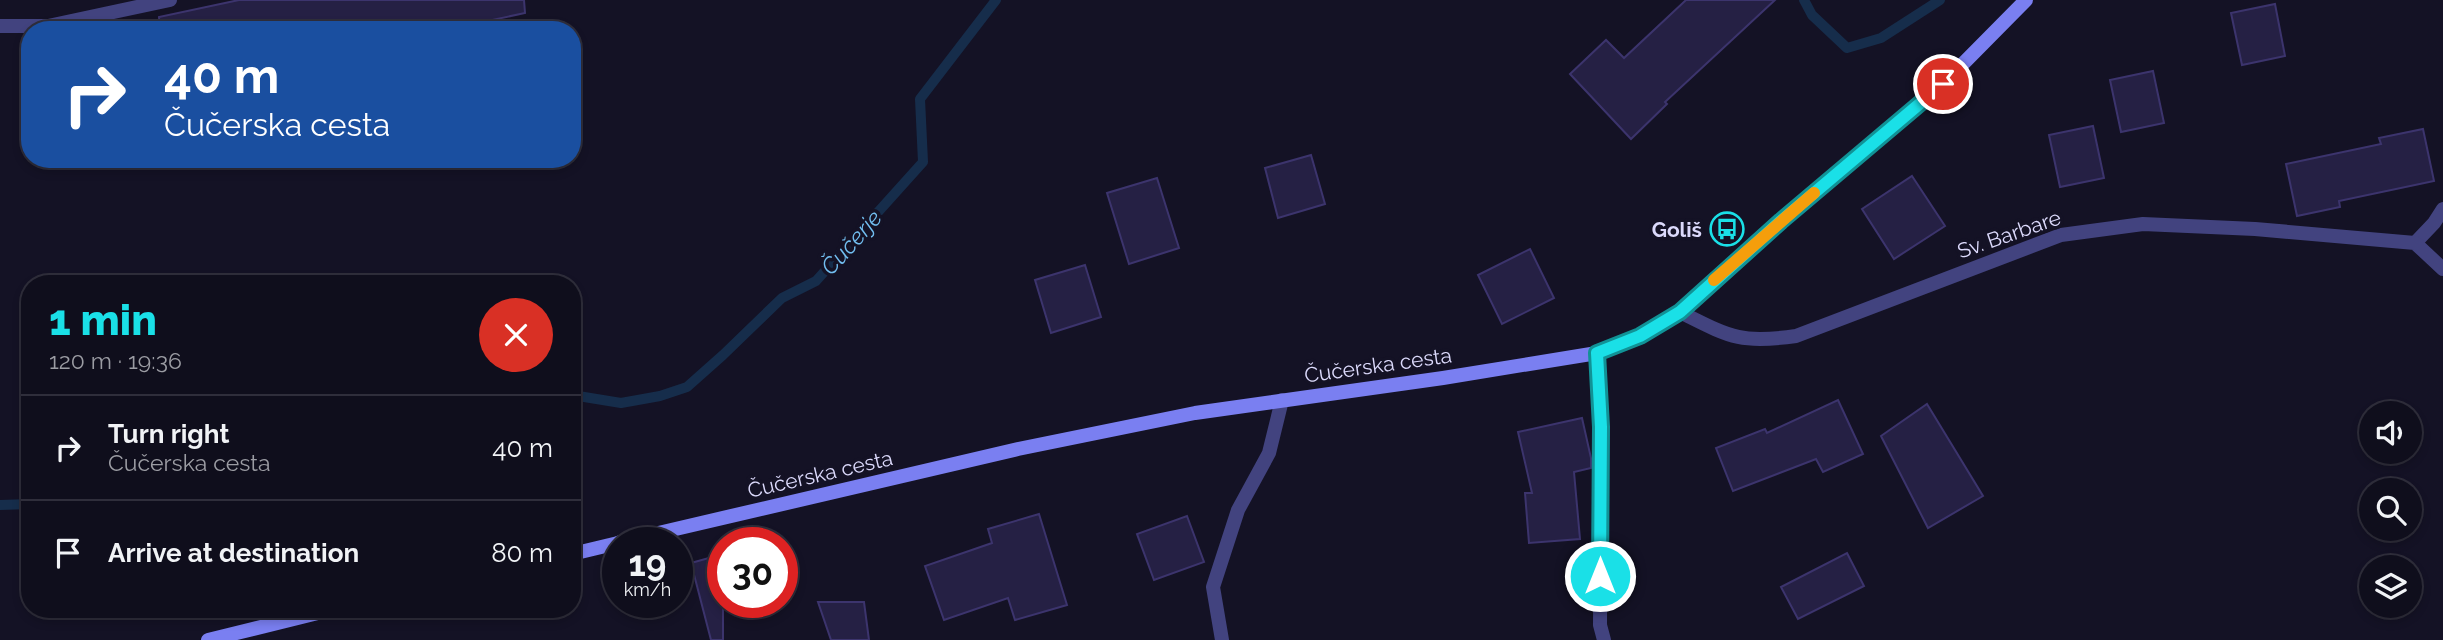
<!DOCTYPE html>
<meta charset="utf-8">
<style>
:root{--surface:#0f0e1c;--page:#1d1c29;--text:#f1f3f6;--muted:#9b9ca3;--line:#2f2e3b;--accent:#1ae0e7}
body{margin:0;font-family:Raleway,sans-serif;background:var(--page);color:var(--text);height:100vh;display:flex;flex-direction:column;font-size:26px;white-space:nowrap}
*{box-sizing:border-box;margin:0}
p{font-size:23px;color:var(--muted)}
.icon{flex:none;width:38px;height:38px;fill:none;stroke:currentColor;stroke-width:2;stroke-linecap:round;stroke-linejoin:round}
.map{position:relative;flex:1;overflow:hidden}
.details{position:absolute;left:21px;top:275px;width:560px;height:343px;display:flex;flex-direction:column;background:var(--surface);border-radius:28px;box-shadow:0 4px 10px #0003,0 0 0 2px var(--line)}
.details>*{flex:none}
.guide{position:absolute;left:21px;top:21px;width:560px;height:147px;border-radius:28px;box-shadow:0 4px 10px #0003,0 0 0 2px var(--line);background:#1a4fa0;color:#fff;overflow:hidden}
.controls{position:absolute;left:2359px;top:401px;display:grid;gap:14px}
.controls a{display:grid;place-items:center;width:63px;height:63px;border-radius:50%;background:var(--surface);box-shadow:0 4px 10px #0003,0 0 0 2px var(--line);font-size:35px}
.speed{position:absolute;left:602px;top:527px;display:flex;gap:14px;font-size:35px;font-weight:700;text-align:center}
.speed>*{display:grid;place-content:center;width:91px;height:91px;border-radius:50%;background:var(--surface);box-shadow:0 4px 10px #0003,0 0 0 2px var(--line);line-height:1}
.speed small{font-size:18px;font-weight:400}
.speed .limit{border:10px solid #d22;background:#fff;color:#111}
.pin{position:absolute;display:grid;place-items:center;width:60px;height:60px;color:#fff;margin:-30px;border:4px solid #fff;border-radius:50%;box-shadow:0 2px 7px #0007}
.me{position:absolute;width:77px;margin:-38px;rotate:0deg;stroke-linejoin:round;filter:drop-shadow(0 0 5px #0008)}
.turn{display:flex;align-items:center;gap:24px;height:147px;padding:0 28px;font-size:32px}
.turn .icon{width:91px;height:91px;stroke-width:2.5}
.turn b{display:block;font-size:49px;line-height:60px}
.round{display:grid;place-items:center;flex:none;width:74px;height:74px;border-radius:37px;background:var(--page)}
.head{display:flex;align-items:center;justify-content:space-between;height:119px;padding:0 28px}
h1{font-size:42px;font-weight:800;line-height:52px;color:var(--accent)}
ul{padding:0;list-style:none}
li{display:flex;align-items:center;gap:21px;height:105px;padding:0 28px;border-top:2px solid var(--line)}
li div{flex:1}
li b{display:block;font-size:26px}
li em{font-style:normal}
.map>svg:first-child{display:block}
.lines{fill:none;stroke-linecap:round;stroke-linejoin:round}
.stream{stroke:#162d4b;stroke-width:10}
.building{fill:#252044;stroke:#3c346d;stroke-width:2}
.street{stroke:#42437f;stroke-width:14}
.secondary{stroke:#7a7ff1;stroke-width:14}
.route-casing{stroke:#119296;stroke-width:18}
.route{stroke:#1ae0e7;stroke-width:12}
.slow{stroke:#f59e0b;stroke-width:12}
.labels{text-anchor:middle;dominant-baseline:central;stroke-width:7;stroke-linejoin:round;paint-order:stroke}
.poi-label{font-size:21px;font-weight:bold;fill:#dbd9fb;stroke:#141225;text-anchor:end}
.street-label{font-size:21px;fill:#dbd9fb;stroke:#141225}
.water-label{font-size:23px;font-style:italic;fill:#72bef0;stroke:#141225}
</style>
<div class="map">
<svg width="2443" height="640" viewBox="0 0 2443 640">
<rect width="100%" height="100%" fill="#141225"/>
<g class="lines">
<!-- stream -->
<g class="stream">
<polyline points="1804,0 1812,15 1847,48 1881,38 1940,0"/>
<polyline points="572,395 621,403 660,396 687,387 723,355 782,298 816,281 923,162 920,99 996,0"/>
<polyline points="0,505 30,504"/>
</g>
</g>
<!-- building -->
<g class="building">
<polygon points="239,0 524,0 525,13 445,30 160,30 159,17"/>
<polygon points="1686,0 1775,0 1665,102 1667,104 1631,139 1570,74 1606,40 1624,58"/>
<polygon points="2275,4 2285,56 2242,65 2231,13"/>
<polygon points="2153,71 2164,123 2121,132 2110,80"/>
<polygon points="2093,126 2104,178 2060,187 2049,135"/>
<polygon points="2423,129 2434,181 2339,201 2340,207 2297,216 2286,164 2381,144 2379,138"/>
<polygon points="1311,155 1325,204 1278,218 1265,168"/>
<polygon points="1912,176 1945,226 1894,259 1862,209"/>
<polygon points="1157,178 1179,248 1129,264 1107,193"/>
<polygon points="1530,249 1554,298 1502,324 1478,275"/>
<polygon points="1085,265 1101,317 1051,333 1035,280"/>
<polygon points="1838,400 1863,454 1823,472 1816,459 1733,491 1716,448 1765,429 1767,433"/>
<polygon points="1927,404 1983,496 1928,528 1881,436"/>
<polygon points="1582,418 1591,458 1591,468 1574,472 1580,539 1529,543 1525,493 1532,493 1518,432"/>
<polygon points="1039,514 1067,605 1015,620 1008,598 944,620 925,566 992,543 988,529"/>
<polygon points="1187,516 1204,562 1154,580 1137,534"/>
<polygon points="1847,553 1864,586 1798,619 1781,587"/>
<polygon points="723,554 723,640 711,640 691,563"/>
<polygon points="818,602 864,602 869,640 831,640"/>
</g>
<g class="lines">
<!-- street -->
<g class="street">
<polyline points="0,26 48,26 170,0"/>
<polyline points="2415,243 2434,223 2443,209"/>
<path d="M 1680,312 C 1730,337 1740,344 1796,336 L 2061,235 L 2143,224 L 2255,229 L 2415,243 L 2443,269"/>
<polyline points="1597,353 1601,427 1600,625 1604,640"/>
<polyline points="1222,640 1213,587 1238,510 1269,453 1282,400"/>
</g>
<!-- secondary -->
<g class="secondary">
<polyline points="620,542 1018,449 1195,413 1443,378 1597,353 1640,336 1680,312 1781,221 1943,84 2026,0"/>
<polyline points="572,554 618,543"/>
<polyline points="208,640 334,609"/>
</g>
</g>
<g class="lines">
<defs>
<polyline id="route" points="1600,576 1601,427 1597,353 1640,336 1680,312 1781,221 1943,84"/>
</defs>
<!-- route casing -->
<use href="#route" class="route-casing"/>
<!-- route -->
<use href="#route" class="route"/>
<!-- slow -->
<polyline class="slow" points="1714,280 1814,193"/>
</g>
<!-- icons -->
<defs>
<symbol id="bus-ring" viewBox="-11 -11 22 22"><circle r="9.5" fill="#141225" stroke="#1ae0e7" stroke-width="1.5"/><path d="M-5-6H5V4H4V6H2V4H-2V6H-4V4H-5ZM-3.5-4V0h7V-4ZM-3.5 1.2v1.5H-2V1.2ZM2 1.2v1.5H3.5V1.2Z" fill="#1ae0e7"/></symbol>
</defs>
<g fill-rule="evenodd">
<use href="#bus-ring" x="1708" y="210" width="38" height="38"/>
</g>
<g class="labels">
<!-- poi labels -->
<g class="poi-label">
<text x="1702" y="229">Goliš</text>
</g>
<!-- street labels -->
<g class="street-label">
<text transform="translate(2009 234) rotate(-19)">Sv. Barbare</text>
<text transform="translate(1378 365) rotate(-8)">Čučerska cesta</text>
<text transform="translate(820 474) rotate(-13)">Čučerska cesta</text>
</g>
<!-- water labels -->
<g class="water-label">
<text transform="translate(851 242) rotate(-48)">Čučerje</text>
</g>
</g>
</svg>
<div class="controls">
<a><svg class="icon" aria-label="sound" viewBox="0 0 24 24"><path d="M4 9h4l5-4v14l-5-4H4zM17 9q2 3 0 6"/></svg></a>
<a><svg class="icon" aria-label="search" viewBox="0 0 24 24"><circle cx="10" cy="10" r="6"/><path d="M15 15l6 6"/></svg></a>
<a><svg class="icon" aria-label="layers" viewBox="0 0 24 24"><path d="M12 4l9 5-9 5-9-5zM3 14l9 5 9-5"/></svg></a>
</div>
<div class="speed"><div>19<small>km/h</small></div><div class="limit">30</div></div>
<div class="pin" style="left:1943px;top:84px;background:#d93025"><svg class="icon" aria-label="arrive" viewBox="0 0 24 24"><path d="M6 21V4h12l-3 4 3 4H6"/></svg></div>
<svg class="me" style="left:1600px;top:576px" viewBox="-20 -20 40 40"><circle r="17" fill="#1ae0e7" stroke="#fff" stroke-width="3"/><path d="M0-11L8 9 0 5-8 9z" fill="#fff"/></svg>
<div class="guide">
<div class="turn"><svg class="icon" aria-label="right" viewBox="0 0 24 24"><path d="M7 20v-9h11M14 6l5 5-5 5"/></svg><div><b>40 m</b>Čučerska cesta</div></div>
</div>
<section class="details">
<div class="head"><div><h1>1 min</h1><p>120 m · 19:36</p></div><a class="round" style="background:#d93025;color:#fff"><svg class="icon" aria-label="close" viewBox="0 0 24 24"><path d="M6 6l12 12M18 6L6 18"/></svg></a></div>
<ul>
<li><svg class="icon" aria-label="right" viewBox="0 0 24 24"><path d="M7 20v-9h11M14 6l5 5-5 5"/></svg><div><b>Turn right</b><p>Čučerska cesta</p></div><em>40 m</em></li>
<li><svg class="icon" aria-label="arrive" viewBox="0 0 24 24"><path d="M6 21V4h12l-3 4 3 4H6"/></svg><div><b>Arrive at destination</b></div><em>80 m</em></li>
</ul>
</section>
</div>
